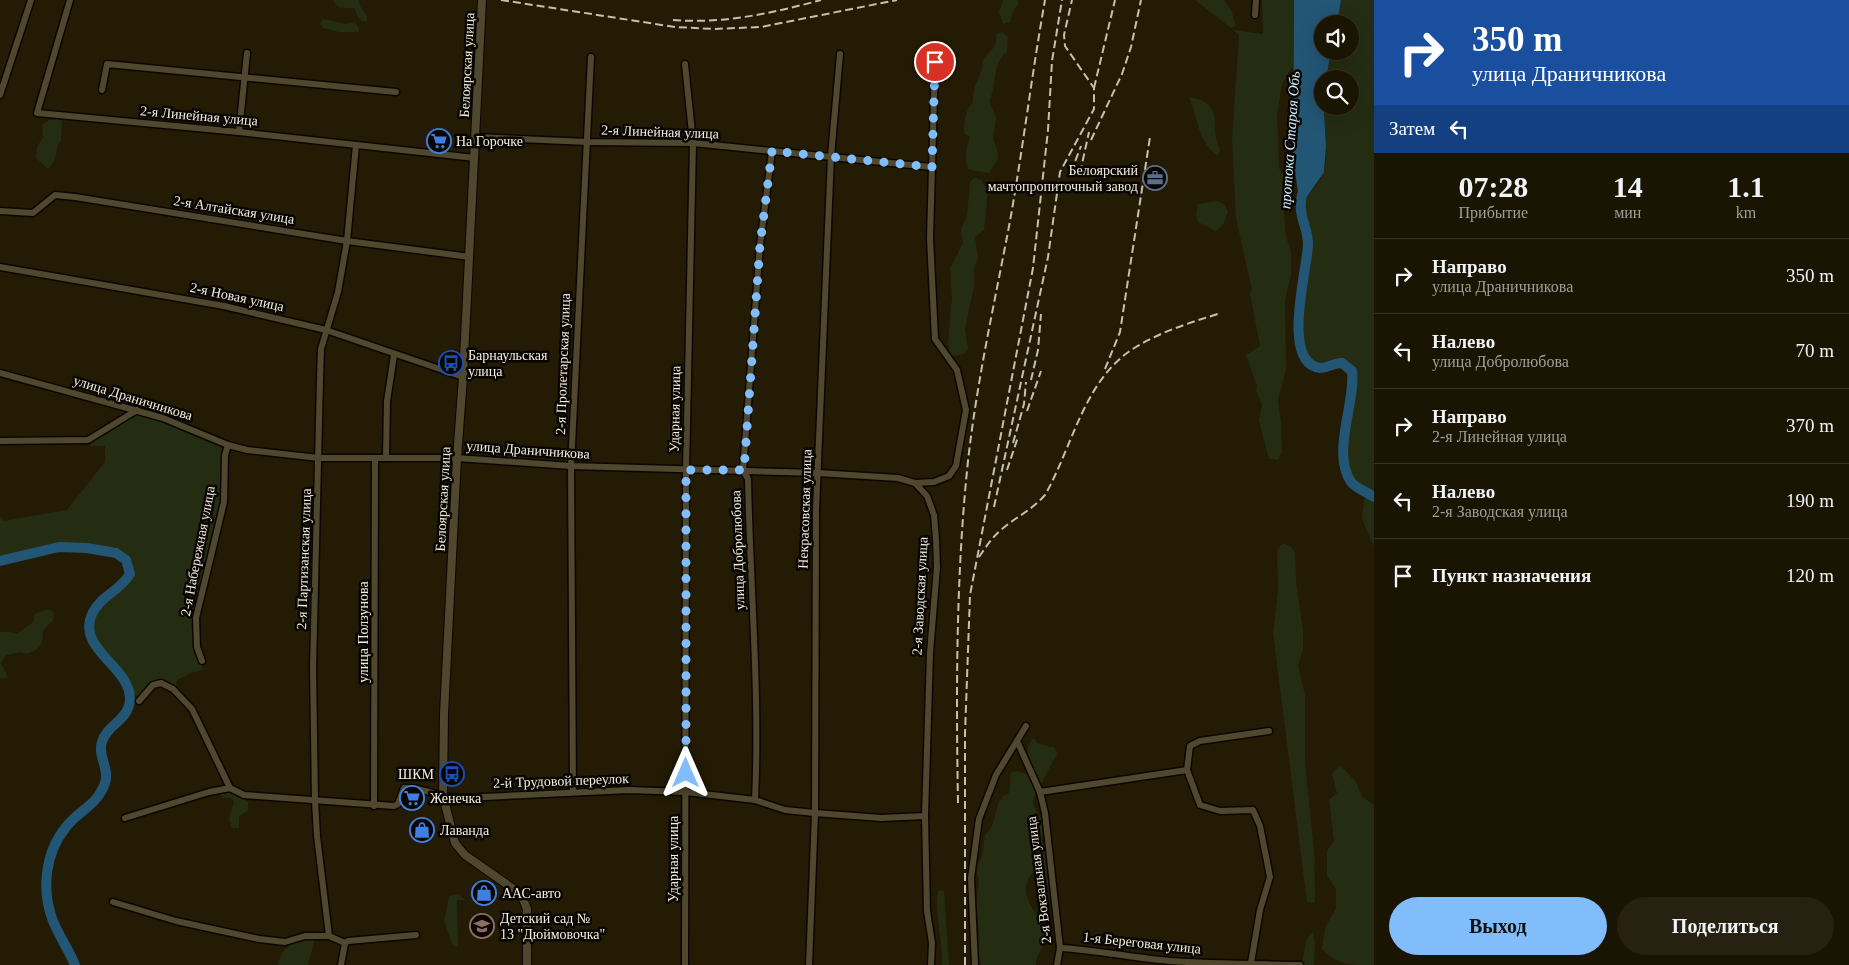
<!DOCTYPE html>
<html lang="ru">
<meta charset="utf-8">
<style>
:root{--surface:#1a1403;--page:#272112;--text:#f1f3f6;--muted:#9f9e9a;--line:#383325;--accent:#81bdfa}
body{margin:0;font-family:Georgia,serif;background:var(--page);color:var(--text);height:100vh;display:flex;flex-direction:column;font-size:19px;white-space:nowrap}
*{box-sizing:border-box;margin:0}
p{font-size:16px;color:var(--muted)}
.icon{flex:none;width:28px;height:28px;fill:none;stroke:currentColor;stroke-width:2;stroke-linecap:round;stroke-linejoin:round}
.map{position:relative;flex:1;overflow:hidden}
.side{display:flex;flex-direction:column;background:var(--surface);width:475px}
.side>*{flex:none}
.top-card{background:#1a4fa0;color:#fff;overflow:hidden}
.buttons{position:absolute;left:1314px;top:15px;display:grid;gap:10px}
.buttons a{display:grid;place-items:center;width:45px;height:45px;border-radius:50%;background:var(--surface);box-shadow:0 5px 20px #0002,0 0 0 1px var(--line);font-size:25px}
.pin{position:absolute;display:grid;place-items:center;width:42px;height:42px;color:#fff;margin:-21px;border:2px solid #fff;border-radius:50%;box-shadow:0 1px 5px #0007}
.me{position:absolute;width:55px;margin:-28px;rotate:0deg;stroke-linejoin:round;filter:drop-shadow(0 0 4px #0008)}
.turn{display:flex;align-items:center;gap:18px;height:105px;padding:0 15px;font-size:22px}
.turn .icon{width:65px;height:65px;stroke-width:2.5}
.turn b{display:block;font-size:35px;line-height:42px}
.then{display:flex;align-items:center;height:48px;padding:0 15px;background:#0003;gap:10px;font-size:19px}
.eta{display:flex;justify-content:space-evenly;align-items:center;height:85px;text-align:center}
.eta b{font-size:30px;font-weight:600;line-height:35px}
.primary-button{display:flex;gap:10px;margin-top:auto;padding:10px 15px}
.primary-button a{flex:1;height:58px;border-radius:30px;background:var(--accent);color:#111;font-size:20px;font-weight:600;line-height:58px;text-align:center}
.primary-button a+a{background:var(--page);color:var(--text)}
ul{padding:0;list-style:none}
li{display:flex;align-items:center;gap:15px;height:75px;padding:0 15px;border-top:1px solid var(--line)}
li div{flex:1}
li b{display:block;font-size:19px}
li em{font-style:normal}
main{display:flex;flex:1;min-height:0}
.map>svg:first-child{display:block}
.green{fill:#242d12}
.water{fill:#235575}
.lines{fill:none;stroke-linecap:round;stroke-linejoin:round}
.river{stroke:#235575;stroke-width:10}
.minor-casing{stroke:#0c0600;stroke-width:9}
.tertiary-casing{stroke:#0c0600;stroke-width:10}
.minor{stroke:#4f472e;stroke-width:6}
.tertiary{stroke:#4f472e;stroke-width:8}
.rail{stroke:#c5c0b0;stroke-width:2;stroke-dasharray:8 4;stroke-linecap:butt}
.route{stroke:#81bdfa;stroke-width:9;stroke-dasharray:0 16.2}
.labels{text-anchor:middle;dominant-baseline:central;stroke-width:5;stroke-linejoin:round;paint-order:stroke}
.street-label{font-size:14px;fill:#f4efe1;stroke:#090601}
.poi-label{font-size:14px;fill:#f4efe1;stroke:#090601;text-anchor:start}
.water-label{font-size:15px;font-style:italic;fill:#cce9fe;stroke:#090601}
</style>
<main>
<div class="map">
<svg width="1374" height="965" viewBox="0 0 1374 965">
<rect width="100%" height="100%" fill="#231b04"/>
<!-- green -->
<g class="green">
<path d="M 333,0 L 359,0 L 360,6 L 367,16 L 367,21 L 363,22 L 358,17 L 354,8 C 345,8 338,10 333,0 Z"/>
<polygon points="1003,0 1018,0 1018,5 1014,9 1010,22 1003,24 999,12"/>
<polygon points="1195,0 1224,0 1231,10 1236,25 1231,28"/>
<polygon points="1262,0 1294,0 1293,66 1282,84 1277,115 1279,168 1287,183 1284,214 1286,237 1291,251 1291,275 1285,300 1286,370 1278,399 1281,424 1282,452 1278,460 1269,459 1259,421 1262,404 1256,391 1257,386 1246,355 1260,346 1250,293 1252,290 1236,218 1232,139 1239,35 1233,30 1263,34"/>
<path d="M 1341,0 L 1374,0 L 1374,547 L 1362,519 L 1365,492 C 1324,471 1356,405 1352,371 L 1342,363 C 1331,363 1319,372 1309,363 C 1282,336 1309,276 1308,243 C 1307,232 1299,221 1300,210 C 1301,202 1321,183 1324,171 C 1329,151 1324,127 1323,106 L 1350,106 L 1350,79 L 1326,79 L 1331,51 L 1350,51 L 1350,24 L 1337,24 Z"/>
<polygon points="323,19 346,24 354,22 359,28 359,32 339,32 323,28 320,24"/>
<path d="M 1002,32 L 1008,37 L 1007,52 C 991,64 998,84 989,101 L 996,118 L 993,139 L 997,149 L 998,159 L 989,173 L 969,170 C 963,157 966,150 970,137 L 964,133 C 964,120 965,111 973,102 C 972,89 977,83 981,72 C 983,67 981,61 985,57 C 992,49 997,48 996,34 Z"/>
<path d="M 1189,97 C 1227,104 1208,125 1220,149 L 1218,156 C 1198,142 1198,118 1189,97 Z"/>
<path d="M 59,119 L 62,121 L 61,141 L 58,144 C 56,153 56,162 48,169 L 36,158 L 37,147 L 43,137 L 42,125 L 49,120 Z"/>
<polygon points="975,177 981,180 988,189 984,230 975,237 978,258 974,267 974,286 965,329 968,349 964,354 954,356 950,352 948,344 952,297 950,268 963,243 961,229 967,216 970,182"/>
<polygon points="1217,201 1224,204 1228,212 1223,225 1216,231 1198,222 1196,214 1198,204"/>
<path d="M 137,410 L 228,445 L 225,490 L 196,618 L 203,670 L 191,673 L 177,680 L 176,689 L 153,685 L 139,701 C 134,694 130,685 124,678 C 105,654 74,636 99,603 C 107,592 121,588 130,574 L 126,560 L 116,553 L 87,548 L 59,547 L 0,561 L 0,516 L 4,521 L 67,510 L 105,462 L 105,446 L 91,446 L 88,440 Z"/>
<path d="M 1283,543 L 1291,547 L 1295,553 L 1296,582 L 1303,630 L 1303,649 L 1298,666 L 1305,695 L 1305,762 L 1315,861 C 1313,875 1317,893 1314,903 L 1307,902 L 1273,633 L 1278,591 L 1277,550 Z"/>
<path d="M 45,610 L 51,610 L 54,613 L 53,620 L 43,631 C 43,645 40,649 27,654 L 21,652 L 6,655 L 1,663 L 8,677 L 2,679 L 0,677 L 0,632 L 11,632 L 17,634 L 33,622 L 35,614 Z"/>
<path d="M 1034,738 L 1037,743 L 1055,748 L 1057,754 L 1033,799 L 1033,805 L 1043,822 L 1042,840 L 1047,853 L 1049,886 L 1039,888 L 1038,874 L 1032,873 C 1014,897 1041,912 1045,933 C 1048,946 1035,953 1036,965 L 981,965 L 977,946 L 979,933 L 976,902 L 979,882 L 976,869 L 982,855 L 985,835 C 1000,823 991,799 1009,793 L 1011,772 L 1017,771 L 1028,775 C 1032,762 1022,748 1034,738 Z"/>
<path d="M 1340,765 L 1356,782 L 1362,797 L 1374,805 L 1374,965 C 1348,965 1337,965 1322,949 L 1325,928 L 1336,908 L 1336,890 L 1327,875 L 1327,851 L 1334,841 L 1329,800 L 1337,793 L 1332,774 Z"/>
<polygon points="222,791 231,791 248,802 248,810 239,816 239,828 232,828 229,819 234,802 231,798 223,798 218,793"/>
<path d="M 939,890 L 944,891 L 949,965 L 942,965 C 944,947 932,901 939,890 Z"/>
<polygon points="459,894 465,900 457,900 458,947 453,946 444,921 449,896"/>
<polygon points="1313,932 1315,943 1314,965 1302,965 1306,940"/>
<path d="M 310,938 L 315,938 L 308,965 L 278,965 C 282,944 294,944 310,938 Z"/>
</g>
<!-- water -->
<polygon class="water" points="1294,0 1341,0 1337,24 1322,24 1322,51 1331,51 1326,79 1322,79 1326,147 1324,172 1300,207 1293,156"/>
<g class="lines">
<!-- river -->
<g class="river">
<path d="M 1302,195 C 1297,216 1308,226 1308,244 C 1308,267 1280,363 1320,368 C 1327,368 1334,363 1342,363 L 1352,371 C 1356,402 1331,453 1351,482 C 1357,489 1367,492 1374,497"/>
<path d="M 0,561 L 59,547 L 87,548 L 116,553 L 126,560 L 130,574 C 119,592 100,596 92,614 C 76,649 130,666 130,699 C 129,721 107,724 102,742 C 97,755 110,769 105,783 C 97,806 79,810 66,827 C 45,853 41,890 53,921 C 59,936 69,950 75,965"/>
</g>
<defs>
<g id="minor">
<polyline points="70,0 37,113 239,132 475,158"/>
<polyline points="1255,15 1256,0"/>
<polyline points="685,64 693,143 686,470 685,965"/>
<polyline points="102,90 107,64 396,92"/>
<polyline points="0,95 31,0"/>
<polyline points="239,132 247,53"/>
<polyline points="476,137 588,142 693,143 931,167"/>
<polyline points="0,211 33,213 55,195 75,197 347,241 470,257"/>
<polyline points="0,267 224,306 326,330 463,377"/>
<polyline points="0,373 163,418 228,445 247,450 319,458 457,458 571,466 818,473 898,478 915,483"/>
<polyline points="0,441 88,440 137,410"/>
<polyline points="386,458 387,401 394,355"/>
<polyline points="202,661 197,647 196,618 224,502 225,455 228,445"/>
<polyline points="139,701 153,685 161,683 173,689 192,709 230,788"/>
<polyline points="1017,741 1040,792 1045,813 1060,948 1057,965"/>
<polyline points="573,791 571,466 591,57"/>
<polyline points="1040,792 1187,770"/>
<path d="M 755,800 C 760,693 750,586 748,479 L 743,470 L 760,245 L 772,151"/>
<polyline points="374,806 375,458"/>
<path d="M 125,818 L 209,792 L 230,788 L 244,795 L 394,806 L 398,804 L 404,788 C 420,787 429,793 444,796 C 450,798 458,797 464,798 L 629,790 L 686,792 L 755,800 L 785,810 L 815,813 L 881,818 L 925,816"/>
<polyline points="113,902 176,921 259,939 285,942 305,936 329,936"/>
<polyline points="345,943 348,941 416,935"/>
<path d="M 1060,948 C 1097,950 1133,958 1170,961 C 1213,964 1257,964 1300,965"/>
<polyline points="1251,963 1260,910 1270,877 1260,826 1253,810 1220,811 1200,805 1187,770 1190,746 1200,741 1269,731"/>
<polyline points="341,965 345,943 329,936 317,836 315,801 313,668 320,380 321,349 338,292 347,241 356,145"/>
<polyline points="809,965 815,813 816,510 831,156 840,54"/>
<polyline points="931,965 932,943 927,911 925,816 930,653 937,567 936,539 934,515 927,496 915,483 934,482 949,476 956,466 966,410 957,370 935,339 930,238 935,62"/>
<polyline points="975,965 971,878 979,819 996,775 1026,726"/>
</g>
<polyline id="tertiary" points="482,0 463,377 457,458 444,714 443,796 455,843 465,855 515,890 523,899 527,909 527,965"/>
</defs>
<!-- minor casing -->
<use href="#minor" class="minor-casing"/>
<!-- tertiary casing -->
<use href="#tertiary" class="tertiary-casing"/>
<!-- minor -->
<use href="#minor" class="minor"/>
<!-- tertiary -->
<use href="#tertiary" class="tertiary"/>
<!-- rail -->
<g class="rail">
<polyline points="501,0 675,27 714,29 761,27 897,0"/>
<path d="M 673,20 C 724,24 773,13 821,0"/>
<polyline points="1094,88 1115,0"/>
<polyline points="1091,140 1122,74 1131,47 1141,0"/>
<polyline points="1071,172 1081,146"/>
<polyline points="1080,173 1089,132"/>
<polyline points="1105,369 1120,332 1150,137"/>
<polyline points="1031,380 1038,350 1041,314"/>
<polyline points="1027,411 1041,371"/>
<polyline points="1013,443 1024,404 1026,382"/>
<polyline points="1007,470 1018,437"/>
<polyline points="994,507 1048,257 1060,172 1094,109 1094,88 1065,46 1064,35 1072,0"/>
<path d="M 979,557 C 986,547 992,537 1002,529 C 1016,517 1032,510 1045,495 C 1073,446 1084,378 1136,347 C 1162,331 1192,322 1221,313"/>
<path d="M 958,803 C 956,689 956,575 968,461 C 977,380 995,301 1010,221 C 1023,148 1032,73 1045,0"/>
<polyline points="965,965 965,734 970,595 1033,268 1048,130 1052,61 1062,0"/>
</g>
</g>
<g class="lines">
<!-- route -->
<polyline class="route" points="686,773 686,470 744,470 760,245 772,151 932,167 935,62"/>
</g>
<!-- icons -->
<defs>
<symbol id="supermarket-ring" viewBox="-11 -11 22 22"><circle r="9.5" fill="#090601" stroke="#3f7fe0" stroke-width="1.5"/><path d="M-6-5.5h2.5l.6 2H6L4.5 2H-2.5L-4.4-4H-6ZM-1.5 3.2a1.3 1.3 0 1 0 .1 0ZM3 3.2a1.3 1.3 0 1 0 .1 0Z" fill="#3f7fe0"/></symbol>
<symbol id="office-ring" viewBox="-11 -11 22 22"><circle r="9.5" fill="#090601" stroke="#5c6f8a" stroke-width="1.5"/><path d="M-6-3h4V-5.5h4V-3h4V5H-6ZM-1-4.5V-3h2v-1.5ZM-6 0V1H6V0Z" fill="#5c6f8a"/></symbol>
<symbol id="bus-ring" viewBox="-11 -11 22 22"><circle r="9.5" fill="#090601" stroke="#1a4fb4" stroke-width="1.5"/><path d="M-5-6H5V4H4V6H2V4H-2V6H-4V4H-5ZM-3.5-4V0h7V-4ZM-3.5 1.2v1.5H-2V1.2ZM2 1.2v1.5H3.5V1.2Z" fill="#1a4fb4"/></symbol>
<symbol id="shop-ring" viewBox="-11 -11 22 22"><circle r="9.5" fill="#090601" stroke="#3f7fe0" stroke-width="1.5"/><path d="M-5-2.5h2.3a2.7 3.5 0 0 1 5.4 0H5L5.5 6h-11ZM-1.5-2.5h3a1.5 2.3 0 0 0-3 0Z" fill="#3f7fe0"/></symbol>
<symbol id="school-ring" viewBox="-11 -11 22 22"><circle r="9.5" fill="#090601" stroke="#8d6e63" stroke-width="1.5"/><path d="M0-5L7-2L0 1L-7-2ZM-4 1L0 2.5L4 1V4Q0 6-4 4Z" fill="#8d6e63"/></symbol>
</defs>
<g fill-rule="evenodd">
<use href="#supermarket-ring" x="425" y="127" width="28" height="28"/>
<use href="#office-ring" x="1141" y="164" width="28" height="28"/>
<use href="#bus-ring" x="437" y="349" width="28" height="28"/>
<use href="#bus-ring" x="438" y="760" width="28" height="28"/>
<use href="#supermarket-ring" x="398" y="784" width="28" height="28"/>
<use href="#shop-ring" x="408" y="816" width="28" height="28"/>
<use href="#shop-ring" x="470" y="879" width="28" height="28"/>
<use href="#school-ring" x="468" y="912" width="28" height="28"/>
</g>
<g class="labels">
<!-- street labels -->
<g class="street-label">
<text transform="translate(467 65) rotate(-87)">Белоярская улица</text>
<text transform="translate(199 116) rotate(5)">2-я Линейная улица</text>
<text transform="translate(660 132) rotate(2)">2-я Линейная улица</text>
<text transform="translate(234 210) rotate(9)">2-я Алтайская улица</text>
<text transform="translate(237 297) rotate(12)">2-я Новая улица</text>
<text transform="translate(563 364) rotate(-88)">2-я Пролетарская улица</text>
<text transform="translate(133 398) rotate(17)">улица Драничникова</text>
<text transform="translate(675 409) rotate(-89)">Ударная улица</text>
<text transform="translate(528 450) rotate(4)">улица Драничникова</text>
<text transform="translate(443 499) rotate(-87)">Белоярская улица</text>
<text transform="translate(805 509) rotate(-88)">Некрасовская улица</text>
<text transform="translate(738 550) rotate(-92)">улица Добролюбова</text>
<text transform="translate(198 551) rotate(-79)">2-я Набережная улица</text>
<text transform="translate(304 559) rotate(-88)">2-я Партизанская улица</text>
<text transform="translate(920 596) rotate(-87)">2-я Заводская улица</text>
<text transform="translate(363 632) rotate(-90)">улица Ползунова</text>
<text transform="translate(561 781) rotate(-2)">2-й Трудовой переулок</text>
<text transform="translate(673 859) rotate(-90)">Ударная улица</text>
<text transform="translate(1039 880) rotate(-97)">2-я Вокзальная улица</text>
<text transform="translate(1142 943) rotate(6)">1-я Береговая улица</text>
</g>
<!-- poi labels -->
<g class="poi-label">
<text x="456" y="141">На Горочке</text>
<text x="1138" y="170" text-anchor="end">Белоярский<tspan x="1138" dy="16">мачтопропиточный завод</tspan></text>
<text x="468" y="355">Барнаульская<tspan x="468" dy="16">улица</tspan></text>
<text x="434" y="774" text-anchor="end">ШКМ</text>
<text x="430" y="798">Женечка</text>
<text x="440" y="830">Лаванда</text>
<text x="502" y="893">ААС-авто</text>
<text x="500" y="918">Детский сад №<tspan x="500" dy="16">13 "Дюймовочка"</tspan></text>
</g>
<!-- water labels -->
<g class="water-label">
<text transform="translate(1290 140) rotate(-86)">протока Старая Обь</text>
</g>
</g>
</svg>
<div class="buttons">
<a><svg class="icon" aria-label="sound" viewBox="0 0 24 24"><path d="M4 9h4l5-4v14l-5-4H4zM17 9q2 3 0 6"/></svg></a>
<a><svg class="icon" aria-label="search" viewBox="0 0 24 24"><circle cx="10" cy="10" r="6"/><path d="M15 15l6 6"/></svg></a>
</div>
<div class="pin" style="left:935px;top:62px;background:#d93025"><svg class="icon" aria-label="arrive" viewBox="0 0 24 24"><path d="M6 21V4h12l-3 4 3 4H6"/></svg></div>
<svg class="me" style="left:686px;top:773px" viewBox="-20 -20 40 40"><path d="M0-17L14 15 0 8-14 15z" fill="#81bdfa" stroke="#fff" stroke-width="4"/></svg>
</div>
<section class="side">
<div class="top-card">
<div class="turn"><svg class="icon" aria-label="right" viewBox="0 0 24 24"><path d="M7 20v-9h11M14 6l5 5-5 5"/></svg><div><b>350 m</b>улица Драничникова</div></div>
<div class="then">Затем<svg class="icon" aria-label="left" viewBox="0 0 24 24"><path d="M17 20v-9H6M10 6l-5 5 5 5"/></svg></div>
</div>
<div class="eta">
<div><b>07:28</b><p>Прибытие</p></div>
<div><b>14</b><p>мин</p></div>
<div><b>1.1</b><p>km</p></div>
</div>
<ul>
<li><svg class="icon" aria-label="right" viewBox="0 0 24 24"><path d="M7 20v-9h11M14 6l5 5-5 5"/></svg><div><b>Направо</b><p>улица Драничникова</p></div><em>350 m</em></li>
<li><svg class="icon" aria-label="left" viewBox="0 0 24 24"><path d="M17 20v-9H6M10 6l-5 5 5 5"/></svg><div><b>Налево</b><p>улица Добролюбова</p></div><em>70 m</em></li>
<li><svg class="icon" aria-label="right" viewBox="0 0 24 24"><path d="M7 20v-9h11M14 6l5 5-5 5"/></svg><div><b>Направо</b><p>2-я Линейная улица</p></div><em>370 m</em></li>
<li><svg class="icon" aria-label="left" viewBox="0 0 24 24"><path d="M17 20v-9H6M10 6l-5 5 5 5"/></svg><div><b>Налево</b><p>2-я Заводская улица</p></div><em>190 m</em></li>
<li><svg class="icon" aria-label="arrive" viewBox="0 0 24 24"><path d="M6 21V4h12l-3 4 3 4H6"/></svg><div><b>Пункт назначения</b></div><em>120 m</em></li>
</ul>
<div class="primary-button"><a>Выход</a><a>Поделиться</a></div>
</section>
</main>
